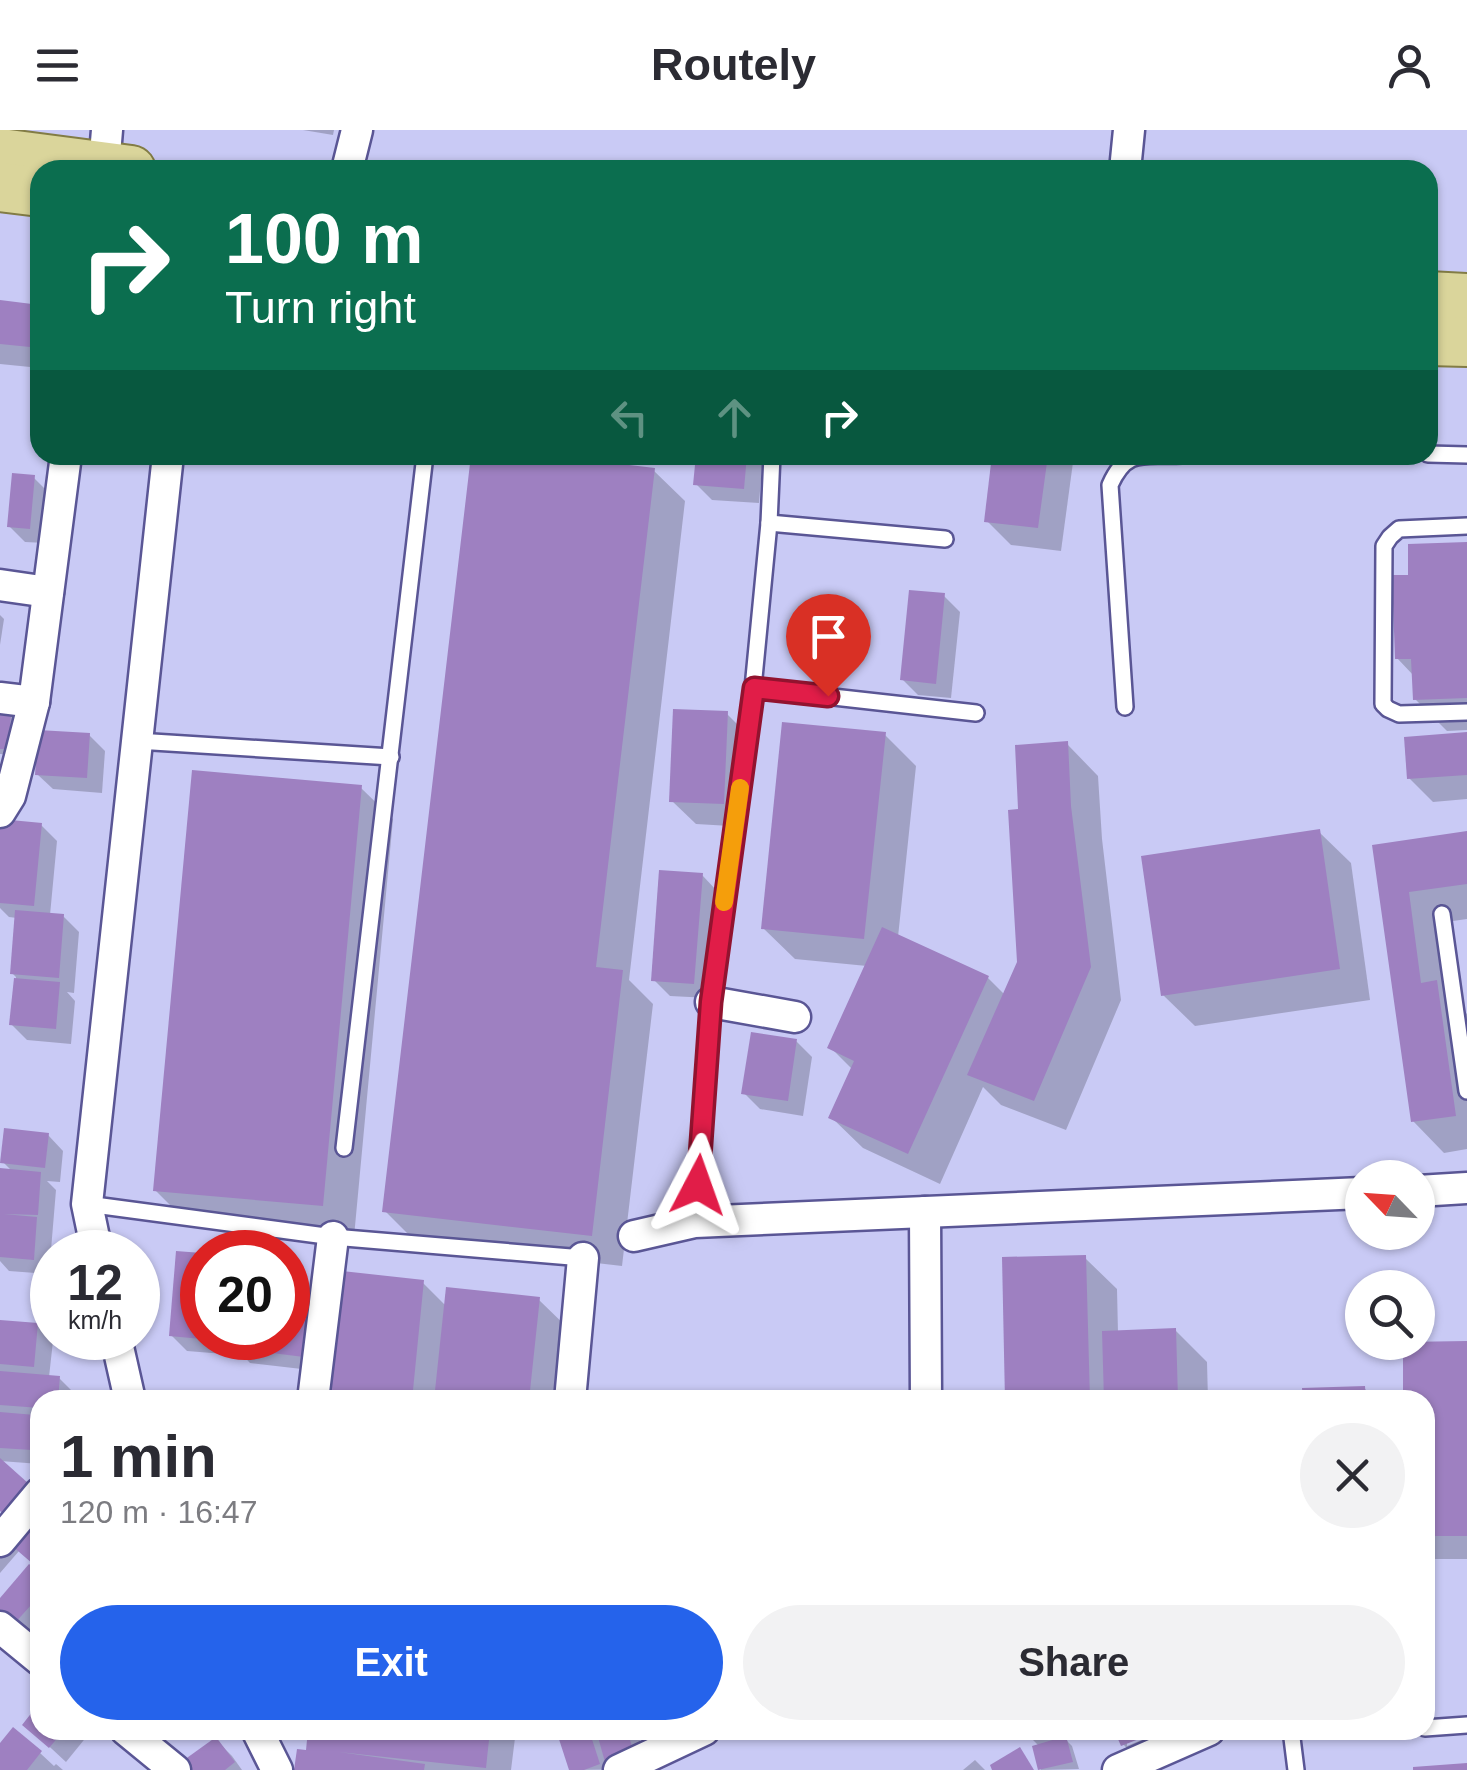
<!DOCTYPE html>
<meta charset="utf-8">
<style>
:root{--surface:#fff;--page:#f2f2f3;--text:#2b2b33;--muted:#7c7c81;--accent:#2563eb}
body{margin:0;font-family:Arial,sans-serif;background:var(--page);color:var(--text);height:100vh;display:flex;flex-direction:column;font-size:38px;white-space:nowrap}
*{box-sizing:border-box;margin:0}
p{font-size:32px;color:var(--muted)}
.icon{flex:none;width:55px;height:55px;fill:none;stroke:currentColor;stroke-width:2;stroke-linecap:round;stroke-linejoin:round}
.map{position:relative;flex:1;overflow:hidden}
.sheet{position:absolute;left:30px;top:1260px;width:1405px;height:350px;display:flex;flex-direction:column;background:var(--surface);border-radius:30px;box-shadow:0 2px 8px #0004}
.sheet>*{flex:none}
.guide{position:absolute;left:30px;top:30px;width:1408px;height:305px;border-radius:30px;box-shadow:0 2px 8px #0004;background:#0b6e4f;color:#fff;overflow:hidden}
.needle{width:65px;rotate:295deg}
.fabs{position:absolute;left:1345px;top:1030px;display:grid;gap:20px}
.fabs a{display:grid;place-items:center;width:90px;height:90px;border-radius:50%;background:var(--surface);box-shadow:0 2px 8px #0004;font-size:50px}
.speed{position:absolute;left:30px;top:1100px;display:flex;gap:20px;font-size:50px;font-weight:700;text-align:center}
.speed>*{display:grid;place-content:center;width:130px;height:130px;border-radius:50%;background:var(--surface);box-shadow:0 2px 8px #0004;line-height:1}
.speed small{font-size:25px;font-weight:400}
.speed .limit{border:15px solid #d22;background:#fff;color:#111}
.pin{position:absolute;display:grid;place-items:center;width:85px;height:85px;color:#fff;margin:-102px -42px;border-radius:50% 50% 50% 0;rotate:-45deg;box-shadow:0 0 10px #0007}
.pin .icon{rotate:45deg}
.me{position:absolute;width:110px;margin:-55px;rotate:4deg;stroke-linejoin:round;filter:drop-shadow(0 0 8px #0008)}
.turn{display:flex;align-items:center;gap:35px;height:210px;padding:0 30px;font-size:45px}
.turn .icon{width:130px;height:130px;stroke-width:2.5}
.turn b{display:block;font-size:70px;line-height:85px}
.lanes{display:flex;align-items:center;height:95px;padding:0 30px;background:#0003;justify-content:center;gap:50px;direction:ltr}
.lanes .off{opacity:.35}
.round{display:grid;place-items:center;flex:none;width:105px;height:105px;border-radius:52px;background:var(--page)}
.headline{display:flex;align-items:center;justify-content:space-between;height:170px;padding:0 30px}
h1{font-size:60px;font-weight:700;line-height:75px}
.button{display:flex;gap:20px;margin-top:auto;padding:20px 30px}
.button a{flex:1;height:115px;border-radius:60px;background:var(--accent);color:#fff;font-size:40px;font-weight:700;line-height:115px;text-align:center}
.button a+a{background:var(--page);color:var(--text)}
header{display:flex;justify-content:space-between;align-items:center;height:130px;padding:0 30px;background:var(--surface);font-size:45px;font-weight:700}
.map>svg:first-child{display:block}
.shadow{fill:#0003}
.building{fill:#9e80c1}
.lines{fill:none;stroke-linecap:round;stroke-linejoin:round}
.lane-casing{stroke:#5a5695;stroke-width:20}
.street-casing{stroke:#5a5695;stroke-width:35}
.primary-casing{stroke:#827c45;stroke-width:52}
.lane{stroke:#fff;stroke-width:15}
.street{stroke:#fff;stroke-width:30}
.primary{stroke:#dad59b;stroke-width:48}
.route-casing{stroke:#92132f;stroke-width:25}
.route{stroke:#e11d48;stroke-width:18}
.slow{stroke:#f59e0b;stroke-width:18}
</style>
<header><svg class="icon" aria-label="menu" viewBox="0 0 24 24"><path d="M4 6h16M4 12h16M4 18h16"/></svg>Routely<svg class="icon" aria-label="person" viewBox="0 0 24 24"><circle cx="12" cy="8" r="4"/><path d="M4 21q1-7 8-7t8 7"/></svg></header>
<div class="map">
<svg width="1467" height="1640" viewBox="0 0 1467 1640">
<rect width="100%" height="100%" fill="#c9caf5"/>
<!-- shadow -->
<g class="shadow">
<polygon points="303,0 334,0 333,5"/>
<polygon points="0,173 40,177 40,238 0,234"/>
<polygon points="474,325 521,325 653,340 685,371 629,850 653,874 622,1136 416,1112 385,1081"/>
<polygon points="698,325 763,325 759,373 712,370 696,354"/>
<polygon points="995,325 1074,325 1061,421 1011,415 987,391"/>
<polygon points="33,347 49,363 45,413 25,412 9,396"/>
<polygon points="1467,415 1467,600 1447,601 1415,569 1414,546 1397,528 1411,447"/>
<polygon points="944,466 960,482 951,568 918,565 902,549"/>
<polygon points="0,485 4,489 0,515"/>
<polygon points="0,575 18,583 14,625 0,624"/>
<polygon points="727,584 751,608 747,697 696,694 672,671"/>
<polygon points="884,604 916,636 898,807 988,848 1005,865 1019,833 1021,682 1067,614 1098,646 1102,709 1121,870 1066,1000 1001,975 983,957 940,1054 863,1018 831,987 853,940 830,917 867,836 795,829 763,798"/>
<polygon points="89,605 105,621 102,663 53,659 37,644"/>
<polygon points="1467,605 1467,669 1433,672 1409,648"/>
<polygon points="361,658 393,689 354,1107 187,1092 155,1060"/>
<polygon points="41,695 57,711 50,785 63,786 79,802 74,863 67,862 75,871 71,914 27,910 11,894 16,847 13,844 17,788 9,787 0,778 0,698"/>
<polygon points="1319,702 1351,733 1370,870 1195,896 1163,865"/>
<polygon points="1467,704 1467,789 1439,793 1449,866 1467,884 1467,1019 1444,1023 1413,991 1375,717"/>
<polygon points="702,745 717,761 709,868 670,866 654,850"/>
<polygon points="796,911 812,927 803,986 760,979 744,963"/>
<polygon points="48,1005 63,1021 60,1052 47,1051 56,1060 49,1144 9,1141 0,1131 0,1041 13,1042 3,1032"/>
<polygon points="179,1124 202,1126 202,1208 225,1208 224,1224 187,1221 171,1205"/>
<polygon points="1085,1128 1117,1159 1118,1203 1175,1200 1207,1232 1208,1270 1008,1270"/>
<polygon points="422,1152 446,1176 539,1170 571,1201 563,1270 331,1270"/>
<polygon points="288,1190 308,1192 319,1241 250,1233 235,1217 236,1208 288,1208"/>
<polygon points="0,1192 37,1195 53,1211 49,1247 59,1248 75,1264 74,1270 40,1270 40,1334 0,1331"/>
<polygon points="1467,1214 1467,1429 1430,1429 1425,1424 1425,1270 1405,1270"/>
<polygon points="1364,1258 1376,1270 1305,1270"/>
<polygon points="0,1334 40,1368 40,1439 19,1421 0,1443 0,1395 18,1396 0,1379"/>
<polygon points="40,1447 40,1498 31,1508 0,1479 0,1471"/>
<polygon points="40,1576 40,1600 92,1600 66,1632 25,1594"/>
<polygon points="310,1600 516,1600 511,1640 297,1640 308,1623"/>
<polygon points="559,1600 595,1600 600,1605 598,1600 637,1600 648,1639 572,1640"/>
<polygon points="938,1600 977,1600 947,1608"/>
<polygon points="1028,1600 1067,1600 1068,1606 1064,1608 1072,1616 1079,1639 1041,1640 1035,1618 1039,1616 1031,1608"/>
<polygon points="1117,1600 1151,1600 1127,1610 1127,1616 1158,1603 1157,1600 1172,1600 1174,1605 1138,1630 1123,1614"/>
<polygon points="216,1610 232,1626 242,1640 195,1640"/>
<polygon points="0,1617 40,1623 54,1636 56,1634 63,1640 0,1640"/>
<polygon points="975,1630 985,1640 963,1640"/>
</g>
<!-- building -->
<g class="building">
<polygon points="0,170 40,175 40,218 0,214"/>
<polygon points="471,325 543,325 655,338 596,837 623,840 592,1106 382,1082"/>
<polygon points="696,325 747,325 744,359 693,355"/>
<polygon points="992,325 1048,325 1038,398 984,392"/>
<polygon points="12,343 35,345 30,399 7,397"/>
<polygon points="1467,412 1467,568 1413,570 1411,529 1395,529 1392,445 1408,445 1408,414"/>
<polygon points="909,460 945,463 936,554 900,550"/>
<polygon points="0,573 12,574 8,619 0,619"/>
<polygon points="673,579 728,581 724,674 669,672"/>
<polygon points="782,592 886,602 864,809 761,799"/>
<polygon points="38,600 90,603 87,648 35,645"/>
<polygon points="1467,602 1467,645 1407,649 1404,607"/>
<polygon points="1068,611 1071,676 1091,837 1034,971 967,945 1017,832 1008,680 1018,679 1015,615"/>
<polygon points="192,640 362,655 323,1076 153,1061"/>
<polygon points="0,689 42,693 34,776 0,773"/>
<polygon points="1320,699 1340,839 1161,866 1141,726"/>
<polygon points="1467,701 1467,754 1409,762 1421,853 1437,850 1456,986 1411,992 1372,715"/>
<polygon points="659,740 703,743 694,854 651,851"/>
<polygon points="15,780 64,784 59,848 10,844"/>
<polygon points="882,797 989,846 908,1024 828,988 854,931 827,918"/>
<polygon points="14,848 60,852 56,899 9,895"/>
<polygon points="751,902 797,909 788,971 741,964"/>
<polygon points="4,998 49,1003 45,1038 0,1033"/>
<polygon points="0,1038 41,1042 38,1085 4,1084 37,1087 34,1130 0,1127"/>
<polygon points="176,1121 202,1123 202,1209 169,1206"/>
<polygon points="1086,1125 1090,1270 1005,1270 1002,1127"/>
<polygon points="342,1141 424,1150 412,1270 329,1270"/>
<polygon points="446,1157 540,1167 529,1270 434,1270"/>
<polygon points="288,1187 309,1190 304,1227 232,1218 233,1208 288,1208"/>
<polygon points="0,1190 38,1193 34,1237 0,1234"/>
<polygon points="1176,1198 1178,1270 1104,1270 1102,1201"/>
<polygon points="1467,1211 1467,1406 1425,1406 1425,1270 1403,1270 1403,1212"/>
<polygon points="0,1241 60,1246 58,1270 40,1270 40,1278 0,1275"/>
<polygon points="1365,1256 1366,1270 1303,1270 1302,1258"/>
<polygon points="0,1282 35,1285 32,1320 0,1318"/>
<polygon points="0,1328 38,1362 12,1391 0,1381"/>
<polygon points="27,1381 40,1392 40,1440 4,1409"/>
<polygon points="29,1434 40,1443 40,1465 14,1494 0,1482 0,1468"/>
<polygon points="40,1572 40,1600 64,1600 49,1618 22,1595"/>
<polygon points="13,1597 42,1621 27,1640 0,1640 0,1613"/>
<polygon points="308,1600 490,1600 486,1638 339,1622 425,1634 424,1640 294,1640 297,1619 306,1620"/>
<polygon points="556,1600 589,1600 600,1634 584,1640 569,1640"/>
<polygon points="596,1600 627,1600 634,1623 605,1632"/>
<polygon points="1114,1600 1162,1600 1121,1616"/>
<polygon points="1066,1606 1073,1632 1038,1640 1032,1616"/>
<polygon points="216,1607 235,1632 225,1640 191,1640 184,1630"/>
<polygon points="1020,1617 1034,1640 992,1640 990,1635"/>
<polygon points="1467,1633 1467,1640 1413,1640 1413,1637"/>
</g>
<g class="lines">
<defs>
<g id="lane">
<polyline points="1428,324 1467,325"/>
<polyline points="769,393 945,409"/>
<polyline points="1467,396 1399,399 1390,407 1384,416 1383,574 1388,579 1399,584 1467,582"/>
<polyline points="753,558 976,583"/>
<path d="M 1125,577 L 1110,355 C 1127,317 1144,327 1182,325"/>
<polyline points="137,611 391,627"/>
<polyline points="1442,784 1467,961"/>
<polyline points="344,1018 425,325"/>
<polyline points="87,1074 333,1107 583,1128"/>
<polyline points="695,1092 711,872 753,558 769,393 772,325"/>
<polyline points="1425,1598 1467,1595"/>
<polyline points="1291,1600 1296,1640"/>
</g>
<g id="street">
<polyline points="104,36 107,0"/>
<polyline points="347,40 357,0"/>
<polyline points="1125,40 1129,0"/>
<polyline points="0,455 48,462"/>
<polyline points="0,568 34,572"/>
<polyline points="0,682 10,666 34,572 66,325"/>
<polyline points="711,872 795,887"/>
<polyline points="1418,1061 1467,1058"/>
<polyline points="925,1082 926,1270"/>
<polyline points="634,1106 695,1092 1362,1063"/>
<polyline points="97,1122 87,1074 168,325"/>
<polyline points="116,1208 130,1270"/>
<polyline points="313,1270 333,1107"/>
<polyline points="570,1270 583,1128"/>
<polyline points="0,1411 40,1363"/>
<polyline points="0,1497 40,1530"/>
<polyline points="126,1600 175,1640"/>
<polyline points="257,1600 277,1640"/>
<polyline points="619,1640 704,1600"/>
<polyline points="1118,1640 1209,1600"/>
</g>
<g id="primary">
<polyline points="0,23 131,40"/>
<polyline points="0,57 40,62"/>
<polyline points="1428,166 1467,168"/>
<polyline points="1428,211 1467,212"/>
</g>
</defs>
<!-- lane casing -->
<use href="#lane" class="lane-casing"/>
<!-- street casing -->
<use href="#street" class="street-casing"/>
<!-- primary casing -->
<use href="#primary" class="primary-casing"/>
<!-- lane -->
<use href="#lane" class="lane"/>
<!-- street -->
<use href="#street" class="street"/>
<!-- primary -->
<use href="#primary" class="primary"/>
</g>
<g class="lines">
<defs>
<polyline id="route" points="698,1055 711,872 754,558 828,566"/>
</defs>
<!-- route casing -->
<use href="#route" class="route-casing"/>
<!-- route -->
<use href="#route" class="route"/>
<!-- slow -->
<polyline class="slow" points="724,772 740,658"/>
</g>
</svg>
<div class="fabs">
<a><svg class="needle" viewBox="-14 -14 28 28"><path d="M0-13l5 13h-10z" fill="#e53935"/><path d="M0 13l5-13h-10z" fill="#7c7c81"/></svg></a>
<a><svg class="icon" aria-label="search" viewBox="0 0 24 24"><circle cx="10" cy="10" r="6"/><path d="M15 15l6 6"/></svg></a>
</div>
<div class="speed"><div>12<small>km/h</small></div><div class="limit">20</div></div>
<div class="pin" style="left:828px;top:566px;background:#d93025"><svg class="icon" aria-label="arrive" viewBox="0 0 24 24"><path d="M6 21V4h12l-3 4 3 4H6"/></svg></div>
<svg class="me" style="left:698px;top:1055px" viewBox="-20 -20 40 40"><path d="M0-17L14 15 0 8-14 15z" fill="#e11d48" stroke="#fff" stroke-width="4"/></svg>
<div class="guide">
<div class="turn"><svg class="icon" aria-label="right" viewBox="0 0 24 24"><path d="M7 20v-9h11M14 6l5 5-5 5"/></svg><div><b>100 m</b>Turn right</div></div>
<div class="lanes"><svg class="icon off" aria-label="left" viewBox="0 0 24 24"><path d="M17 20v-9H6M10 6l-5 5 5 5"/></svg><svg class="icon off" aria-label="ahead" viewBox="0 0 24 24"><path d="M12 20V5M6 11l6-6 6 6"/></svg><svg class="icon" aria-label="right" viewBox="0 0 24 24"><path d="M7 20v-9h11M14 6l5 5-5 5"/></svg></div>
</div>
<section class="sheet">
<div class="headline"><div><h1>1 min</h1><p>120 m · 16:47</p></div><a class="round"><svg class="icon" aria-label="close" viewBox="0 0 24 24"><path d="M6 6l12 12M18 6L6 18"/></svg></a></div>
<div class="button"><a>Exit</a><a>Share</a></div>
</section>
</div>
